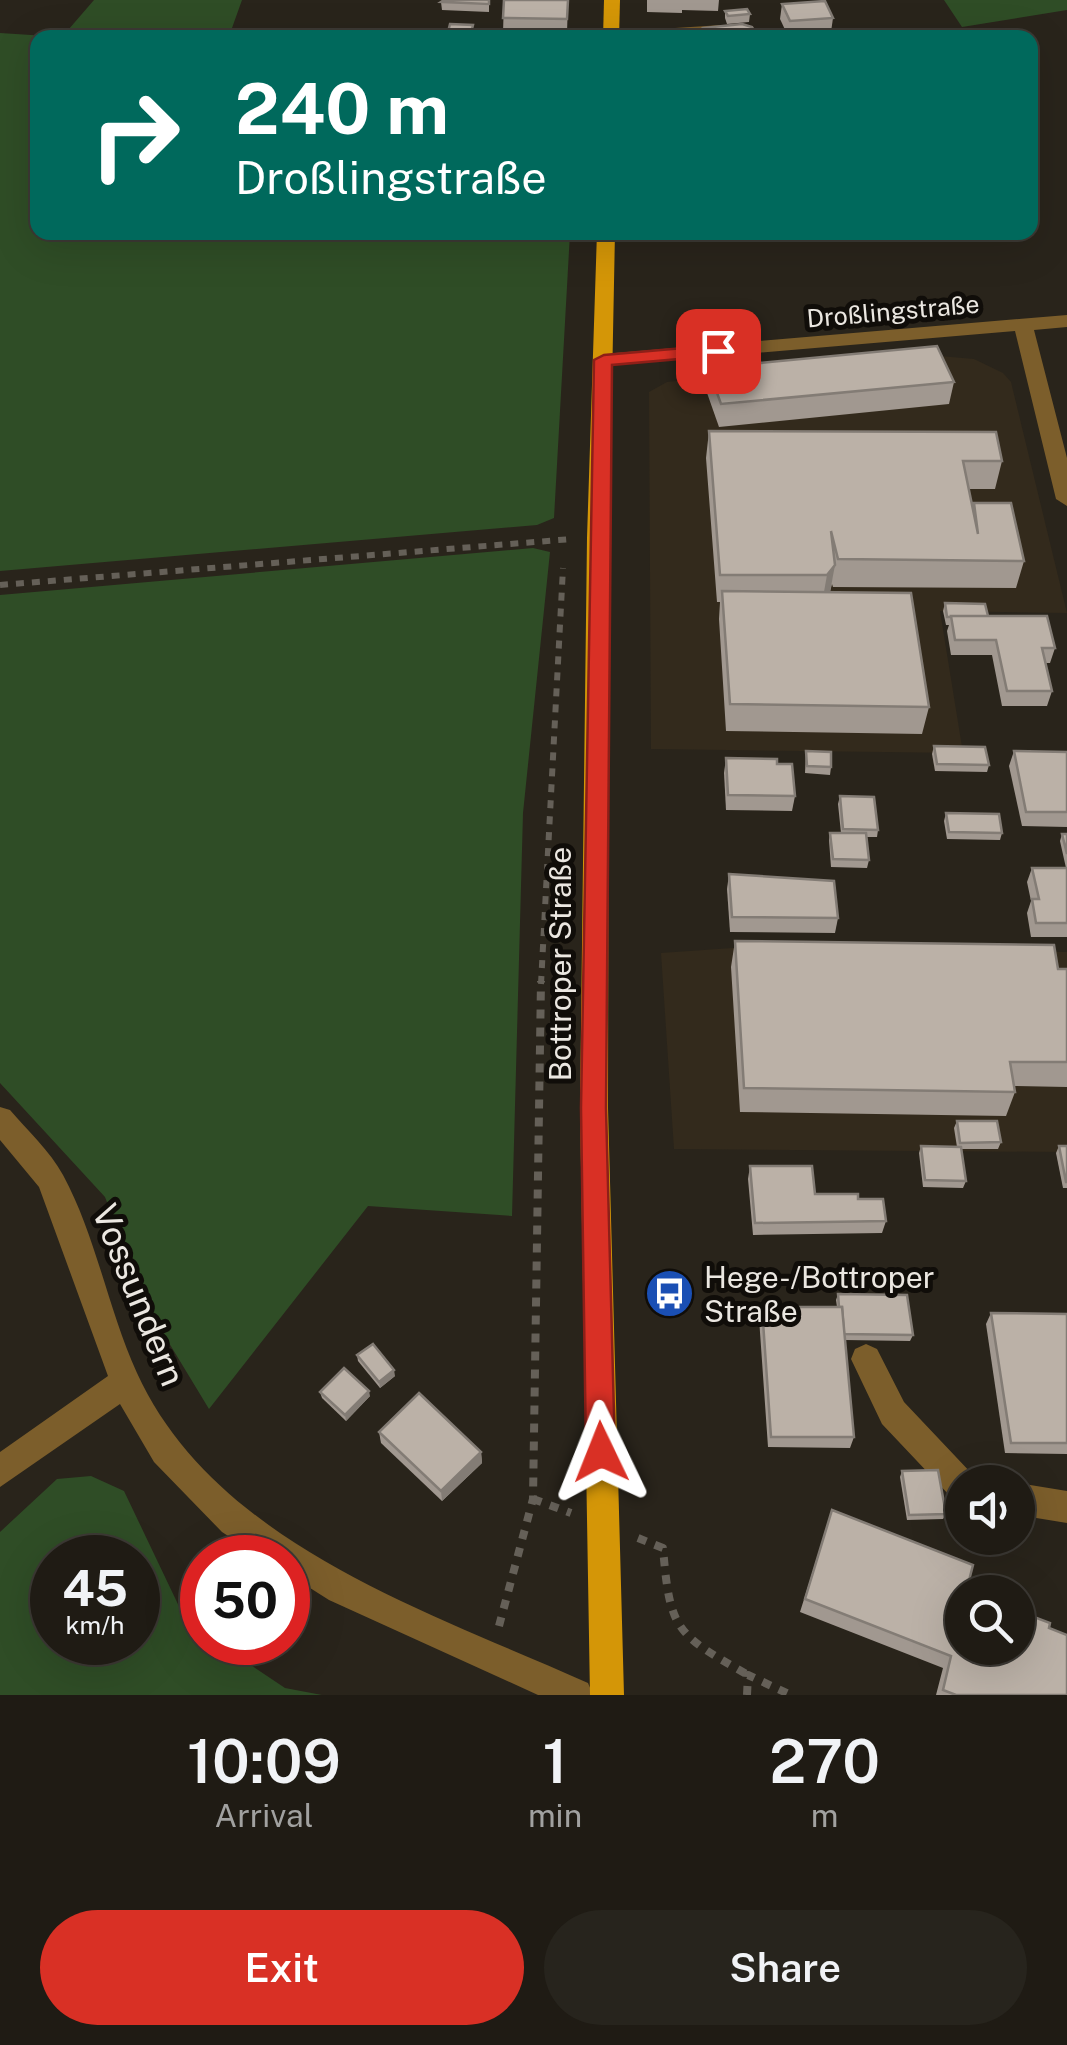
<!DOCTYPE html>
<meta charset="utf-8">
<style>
:root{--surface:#1f1b14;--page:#27241d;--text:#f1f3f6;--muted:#a1a1a0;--line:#3c3934;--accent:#d93025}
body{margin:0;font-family:"Public Sans",sans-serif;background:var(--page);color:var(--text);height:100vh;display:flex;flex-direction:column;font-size:38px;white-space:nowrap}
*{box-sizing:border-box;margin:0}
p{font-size:32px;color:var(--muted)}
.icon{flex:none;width:55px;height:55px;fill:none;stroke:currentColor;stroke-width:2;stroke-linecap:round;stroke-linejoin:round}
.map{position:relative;height:1695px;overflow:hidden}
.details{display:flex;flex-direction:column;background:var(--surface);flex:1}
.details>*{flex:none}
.top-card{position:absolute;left:30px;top:30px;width:1008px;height:210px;border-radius:20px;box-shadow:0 10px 40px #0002,0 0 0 2px var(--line);background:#00695c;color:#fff;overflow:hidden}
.fabs{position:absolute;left:945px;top:1465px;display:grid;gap:20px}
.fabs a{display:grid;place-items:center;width:90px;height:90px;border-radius:50%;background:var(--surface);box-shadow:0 10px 40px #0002,0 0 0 2px var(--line);font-size:50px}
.speed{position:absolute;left:30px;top:1535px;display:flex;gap:20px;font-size:50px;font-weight:700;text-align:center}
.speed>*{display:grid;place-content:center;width:130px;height:130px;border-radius:50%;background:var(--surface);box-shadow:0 10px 40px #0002,0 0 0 2px var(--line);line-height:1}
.speed small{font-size:25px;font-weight:400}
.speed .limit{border:15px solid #d22;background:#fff;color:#111}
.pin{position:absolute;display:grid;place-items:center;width:85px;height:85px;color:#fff;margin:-42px;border-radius:20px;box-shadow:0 5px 15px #0006}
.me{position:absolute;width:110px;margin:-55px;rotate:358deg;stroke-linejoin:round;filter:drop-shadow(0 0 8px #0008)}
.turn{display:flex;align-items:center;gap:35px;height:210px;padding:0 40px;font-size:45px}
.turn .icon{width:130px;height:130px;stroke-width:2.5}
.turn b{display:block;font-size:70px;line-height:85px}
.eta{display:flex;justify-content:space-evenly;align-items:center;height:170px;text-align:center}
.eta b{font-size:60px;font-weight:600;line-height:70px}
.action{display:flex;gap:20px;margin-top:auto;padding:20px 40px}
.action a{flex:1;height:115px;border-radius:60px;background:var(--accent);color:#fff;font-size:40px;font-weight:600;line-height:115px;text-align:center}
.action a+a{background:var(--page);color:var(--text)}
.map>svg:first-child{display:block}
.built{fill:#332a1c}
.green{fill:#2f4d26;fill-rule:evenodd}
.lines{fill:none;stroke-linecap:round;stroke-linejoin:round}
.path-far1{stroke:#656058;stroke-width:6;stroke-dasharray:8 8;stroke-linecap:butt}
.path{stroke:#656058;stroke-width:8;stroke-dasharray:9 9;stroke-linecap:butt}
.minor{fill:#7c5e2b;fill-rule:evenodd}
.major{fill:#d49607;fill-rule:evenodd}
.wall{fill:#a19890}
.shaded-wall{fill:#837c75}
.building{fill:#bbb1a7;stroke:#837c75;stroke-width:2.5}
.route{fill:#d93025;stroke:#8d1f18;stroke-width:2.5}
.labels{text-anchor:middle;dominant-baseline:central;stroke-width:10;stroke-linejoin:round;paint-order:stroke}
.far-street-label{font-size:25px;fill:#ebe7e1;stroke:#100d09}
.street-label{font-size:30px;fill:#ebe7e1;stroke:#100d09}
.poi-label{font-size:30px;fill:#ebe7e1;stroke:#100d09;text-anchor:start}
.near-street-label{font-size:35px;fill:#ebe7e1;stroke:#100d09}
</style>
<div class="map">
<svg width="1067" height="1695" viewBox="0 0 1067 1695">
<rect width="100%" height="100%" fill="#29241b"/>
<!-- built -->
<g class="built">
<polygon points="940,356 974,359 1003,373 1011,382 1067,613 940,611 963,753 651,749 649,392 667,382"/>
<polygon points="747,947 1067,952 1067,1152 674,1149 661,953"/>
</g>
<!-- green -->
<g class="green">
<polygon points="94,0 242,0 232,28 355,37 38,38 38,232 570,233 554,518 537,525 0,571 0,33 62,37"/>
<polygon points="944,0 1067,0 1067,10 962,27"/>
<polygon points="533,548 550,552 523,813 512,1216 368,1206 209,1409 149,1310 105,1197 0,1083 0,595"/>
<path d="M 91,1476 L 124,1491 L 186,1621 L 202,1632 L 202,1642 L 218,1643 L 285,1688 L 322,1695 L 0,1695 L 0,1532 L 57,1479 ZM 52,1558 L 138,1558 L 138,1642 L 52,1642 Z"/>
</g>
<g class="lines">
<!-- path-far1 -->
<g class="path-far1">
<polyline points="0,585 572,539"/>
<polyline points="541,984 563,568"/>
</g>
<!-- path -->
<g class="path">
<polyline points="533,1499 571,1513"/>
<path d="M 638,1538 L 663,1548 C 670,1631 676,1634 748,1675"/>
<polyline points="499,1626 533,1499 541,981"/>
<polyline points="747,1695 748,1675 791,1695"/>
</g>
<!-- minor -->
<g class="minor">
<polygon points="722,25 728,27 728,33 589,38 597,33"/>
<polygon points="1067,315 1067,327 1034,330 1067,458 1067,506 1056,499 1015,331 603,366 593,360 603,354"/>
<path d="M 0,1107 L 10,1110 C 27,1130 50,1151 63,1175 C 96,1236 108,1309 137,1373 C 215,1544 428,1611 588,1683 L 593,1695 L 538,1695 L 329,1600 L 288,1574 L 288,1558 L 262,1558 L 222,1532 L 154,1462 L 120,1404 L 0,1487 L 0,1452 L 108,1376 L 39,1187 L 0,1140 Z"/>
<polygon points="866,1344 877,1349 904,1402 973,1475 976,1482 962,1482 962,1502 951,1497 882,1424 851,1359 855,1349"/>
<polygon points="1018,1483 1067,1491 1067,1523 1018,1515"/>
</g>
<!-- major -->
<g class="major">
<polygon points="604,0 620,0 619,38 603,38"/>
<polygon points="597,232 615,232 609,538 608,1108 624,1695 590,1695 580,1108 587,538"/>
</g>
</g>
<!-- wall -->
<g class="wall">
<polygon points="489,0 489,12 442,10 441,2"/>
<polygon points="504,0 568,0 567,33 503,32"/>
<polygon points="647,0 719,0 718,11 682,10 682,13 647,12"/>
<polygon points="782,4 833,18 831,32 788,36 780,19"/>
<polygon points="725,11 750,14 749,22 727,24 725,18"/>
<polygon points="703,28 755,32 754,38 703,38"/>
<polygon points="708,368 954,382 949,404 719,427 706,390"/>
<polygon points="709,431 1002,461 995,489 969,489 973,508 974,503 1024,561 1016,588 833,587 832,584 830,592 929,707 922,734 726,731 719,619 720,602 717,602 706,458"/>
<polygon points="945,603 988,616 1055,648 1050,663 1046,663 1052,691 1047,706 1002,706 992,655 951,655 947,631 949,625 946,625 943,611"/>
<polygon points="934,746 989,765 987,772 935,771 932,754"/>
<polygon points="806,751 831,767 830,775 805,773"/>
<polygon points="1014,751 1067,752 1067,827 1022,826 1009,766"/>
<polygon points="726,758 777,764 795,796 792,811 726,810 724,773"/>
<polygon points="840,796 878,830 877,837 866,837 869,860 867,868 831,867 829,840 830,833 841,833 838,804"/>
<polygon points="946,813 1002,833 1000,840 947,839 944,821"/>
<polygon points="1062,834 1067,834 1067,937 1031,937 1027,913 1031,901 1027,882 1032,868 1066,868 1060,841"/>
<polygon points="729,874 838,918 835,933 730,932 727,889"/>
<polygon points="735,941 1067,969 1067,1087 1014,1086 1015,1092 1006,1116 740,1112 731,967"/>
<polygon points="957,1121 1001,1142 998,1149 961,1149 966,1181 963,1188 923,1187 919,1153 921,1146 957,1147 954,1128"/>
<polygon points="1059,1146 1067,1146 1067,1188 1063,1188 1056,1153"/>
<polygon points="750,1166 815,1194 858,1199 886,1221 882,1233 753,1235 748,1179"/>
<polygon points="838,1294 913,1335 910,1341 845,1340 854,1437 850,1448 768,1447 759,1318 762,1307 837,1307 836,1300"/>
<polygon points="991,1313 1067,1314 1067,1454 1005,1453 986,1324"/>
<polygon points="357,1355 395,1376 380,1388 358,1361"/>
<polygon points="320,1392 370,1396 346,1421 322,1398"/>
<polygon points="379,1432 481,1452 482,1463 442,1501 381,1443"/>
<polygon points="902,1471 946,1514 943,1519 907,1520 900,1477"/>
<polygon points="832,1510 966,1592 962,1648 1027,1618 1029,1615 1049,1628 1067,1695 936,1695 943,1668 800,1612"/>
</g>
<!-- shaded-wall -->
<g class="shaded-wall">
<polygon points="835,565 830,592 822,603 827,575"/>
<polygon points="394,1370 395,1376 380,1388 379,1382"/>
<polygon points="369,1391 370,1396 346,1421 345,1415"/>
<polygon points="481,1452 482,1463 442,1501 441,1491"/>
</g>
<!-- building -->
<g class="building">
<polygon points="444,0 489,0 489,4 441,2"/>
<polygon points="504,0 568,0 567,19 503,18"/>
<polygon points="825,1 833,18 790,21 782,4"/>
<polygon points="747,9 750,14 728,16 725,11"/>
<polygon points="450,24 473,25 470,37 447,36"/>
<polygon points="742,24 752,27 755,32 747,33 749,38 707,38 703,28"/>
<polygon points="937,346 954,382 721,404 708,368"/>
<polygon points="709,431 996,432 1002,461 963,461 978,534 974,503 1011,503 1024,561 838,559 831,531 835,565 827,575 720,575"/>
<polygon points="722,591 911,593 929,707 730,704"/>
<polygon points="945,603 985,604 988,616 947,617"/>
<polygon points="951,616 1047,616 1055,648 1042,648 1052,691 1007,691 996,640 955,640"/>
<polygon points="934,746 985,747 989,765 937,764"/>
<polygon points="806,751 831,752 831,767 807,766"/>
<polygon points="1014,751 1067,752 1067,812 1026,812"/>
<polygon points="726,758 777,759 777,764 792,764 795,796 728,795"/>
<polygon points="840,796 874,797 878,830 843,829"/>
<polygon points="946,813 999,814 1002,833 949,832"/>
<polygon points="830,833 866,833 869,860 833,859"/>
<polygon points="1062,834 1067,834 1067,854"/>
<polygon points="1032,868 1067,868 1067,923 1036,923 1032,899 1039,899"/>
<polygon points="729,874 834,881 838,918 732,917"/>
<polygon points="735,941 1054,945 1058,969 1067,969 1067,1062 1010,1062 1015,1092 744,1088"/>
<polygon points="957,1121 997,1121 1001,1142 960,1143"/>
<polygon points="921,1146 961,1147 966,1181 925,1180"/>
<polygon points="1059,1146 1067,1146 1067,1182 1066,1182"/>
<polygon points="750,1166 812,1166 815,1194 858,1194 858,1199 883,1199 886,1221 755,1223"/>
<polygon points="838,1294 907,1295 913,1335 844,1334 842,1307 839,1307"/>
<polygon points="762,1307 842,1307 854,1437 771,1437"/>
<polygon points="991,1313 1067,1314 1067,1443 1011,1443"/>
<polygon points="373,1344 394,1370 379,1382 357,1355"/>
<polygon points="344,1368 369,1391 345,1415 320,1392"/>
<polygon points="419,1393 481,1452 441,1491 379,1432"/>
<polygon points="938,1470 946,1514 909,1515 902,1471"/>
<polygon points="832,1510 973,1565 966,1592 962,1592 962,1648 1018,1648 1018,1614 1029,1619 1029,1615 1050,1623 1049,1628 1067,1635 1067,1695 956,1695 943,1690 951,1656 805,1599"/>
</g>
<!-- route -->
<polygon class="route" points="718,345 724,347 724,355 612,365 606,1108 615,1452 611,1462 601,1466 591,1462 586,1452 581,1108 594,360 604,355"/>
<!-- icons -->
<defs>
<symbol id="bus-disc" viewBox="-11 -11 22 22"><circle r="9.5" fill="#1a4fb4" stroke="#100d09"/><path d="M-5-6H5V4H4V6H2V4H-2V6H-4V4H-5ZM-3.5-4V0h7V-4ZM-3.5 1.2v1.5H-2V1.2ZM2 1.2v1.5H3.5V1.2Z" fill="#fff"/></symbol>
</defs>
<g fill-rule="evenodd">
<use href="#bus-disc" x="642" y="1266" width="55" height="55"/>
</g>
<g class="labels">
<!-- far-street labels -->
<g class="far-street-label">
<text transform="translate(893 311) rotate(-5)">Droßlingstraße</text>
</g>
<!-- street labels -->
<g class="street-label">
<text transform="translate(560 964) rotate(-90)">Bottroper Straße</text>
</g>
<!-- poi labels -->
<g class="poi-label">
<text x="704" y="1277">Hege-/Bottroper<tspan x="704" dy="34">Straße</tspan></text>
</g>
<!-- near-street labels -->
<g class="near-street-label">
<text transform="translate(139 1295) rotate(68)">Vossundern</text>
</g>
</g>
</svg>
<div class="fabs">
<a><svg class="icon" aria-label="sound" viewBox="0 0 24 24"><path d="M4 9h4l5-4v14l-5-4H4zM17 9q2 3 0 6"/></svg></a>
<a><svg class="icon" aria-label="search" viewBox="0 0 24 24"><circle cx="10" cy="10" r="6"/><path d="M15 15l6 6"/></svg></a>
</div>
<div class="speed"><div>45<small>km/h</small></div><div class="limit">50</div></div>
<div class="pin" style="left:718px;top:351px;background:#d93025"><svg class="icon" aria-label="arrive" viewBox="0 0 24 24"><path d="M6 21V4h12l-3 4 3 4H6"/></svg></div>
<svg class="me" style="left:601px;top:1452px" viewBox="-20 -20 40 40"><path d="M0-17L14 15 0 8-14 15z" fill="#d93025" stroke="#fff" stroke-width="4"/></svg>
<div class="top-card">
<div class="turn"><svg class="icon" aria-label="right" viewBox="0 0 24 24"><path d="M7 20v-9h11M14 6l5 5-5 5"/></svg><div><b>240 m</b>Droßlingstraße</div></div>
</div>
</div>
<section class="details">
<div class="eta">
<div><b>10:09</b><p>Arrival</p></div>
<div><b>1</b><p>min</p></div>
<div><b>270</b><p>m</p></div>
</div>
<div class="action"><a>Exit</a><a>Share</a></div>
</section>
